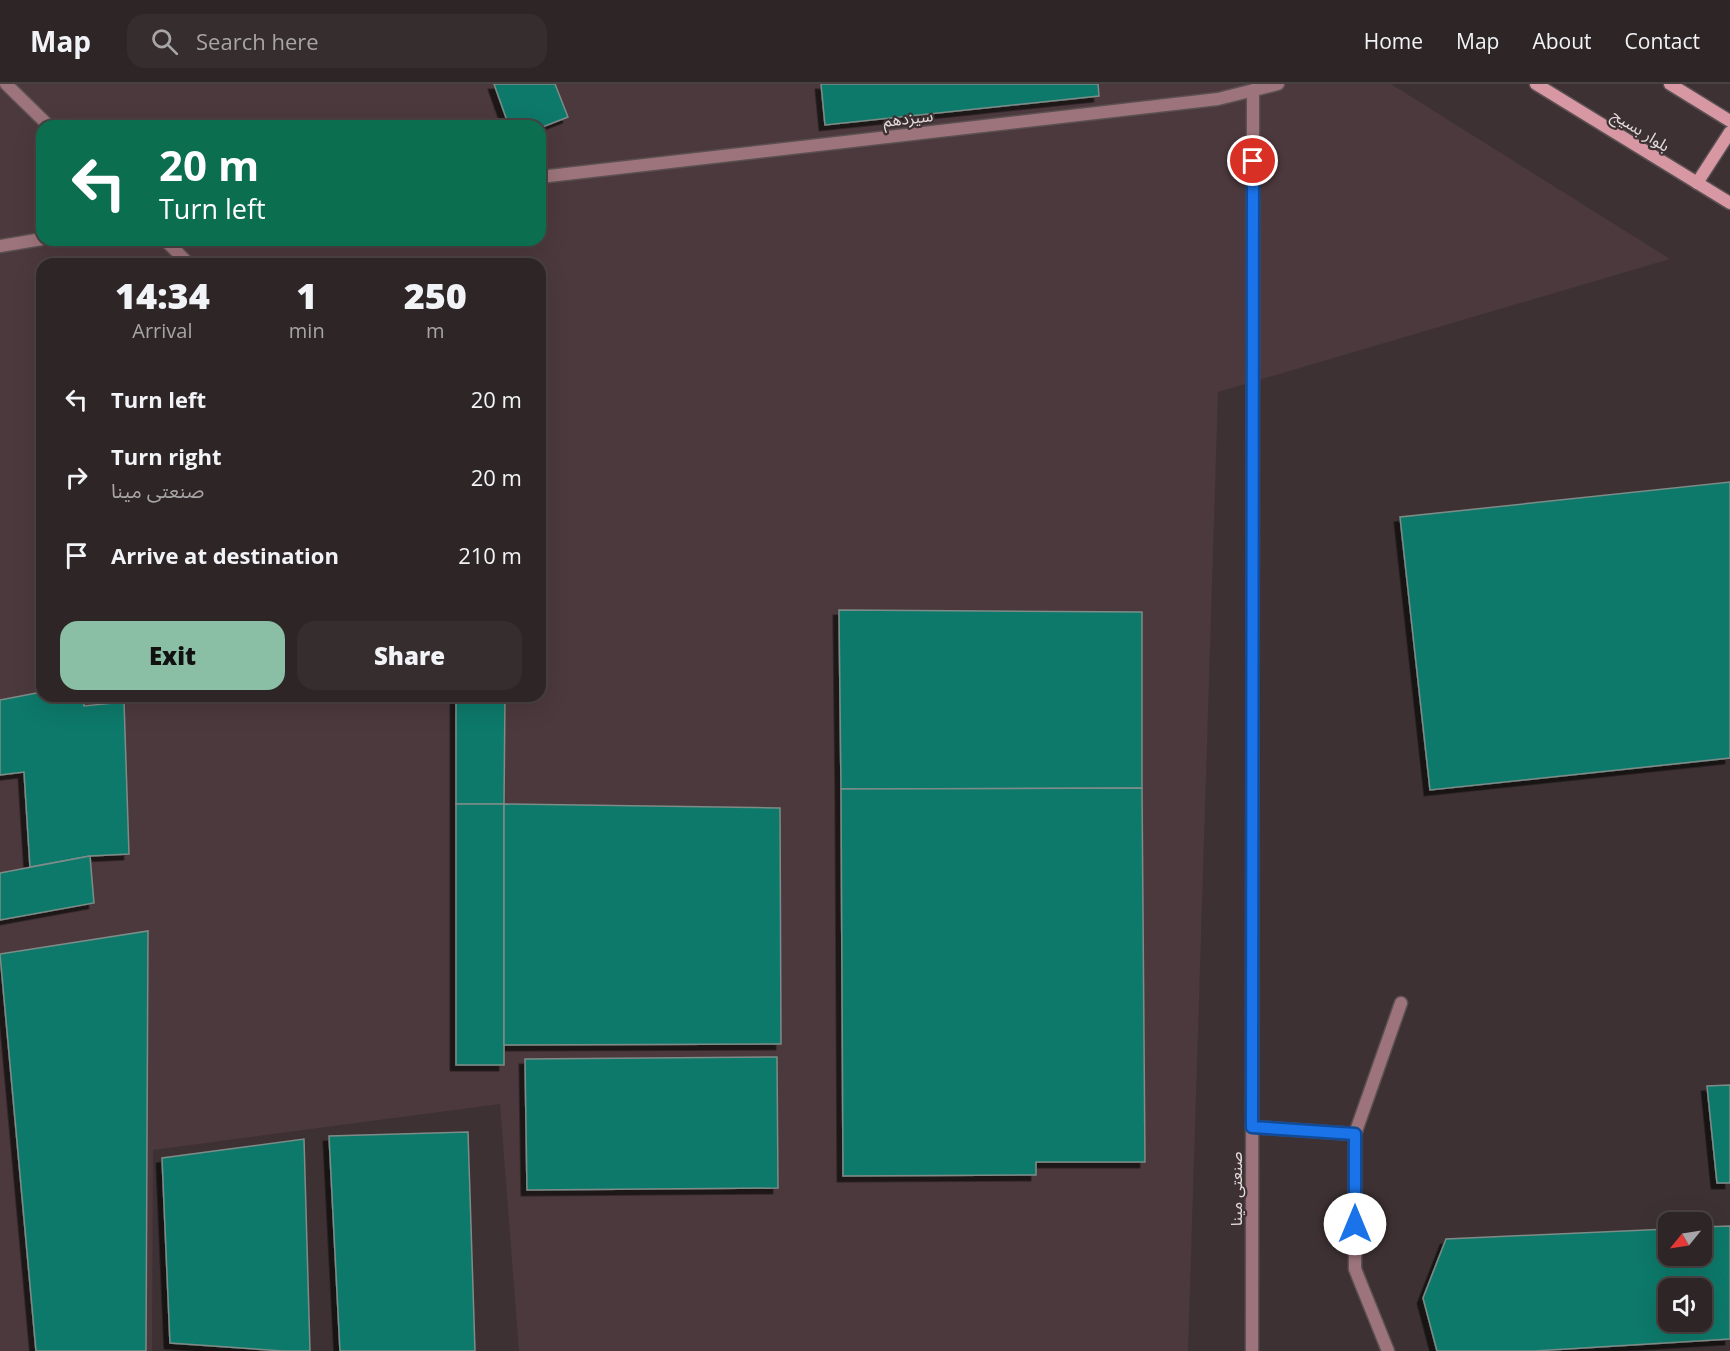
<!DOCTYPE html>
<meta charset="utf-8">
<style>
:root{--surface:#2e2526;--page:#362d2e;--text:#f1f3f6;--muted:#a7a5a7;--line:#494243;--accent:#8abfa5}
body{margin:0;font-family:"Open Sans","Noto Sans Arabic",sans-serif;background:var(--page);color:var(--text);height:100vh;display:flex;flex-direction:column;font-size:22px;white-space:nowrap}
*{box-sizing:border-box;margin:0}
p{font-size:20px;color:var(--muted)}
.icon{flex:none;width:33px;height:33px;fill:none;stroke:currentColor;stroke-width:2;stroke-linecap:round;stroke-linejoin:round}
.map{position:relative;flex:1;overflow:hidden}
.side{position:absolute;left:36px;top:174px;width:510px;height:444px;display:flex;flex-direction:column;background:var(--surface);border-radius:18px;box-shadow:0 6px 24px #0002,0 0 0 2px var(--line)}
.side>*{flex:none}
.guide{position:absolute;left:36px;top:36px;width:510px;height:126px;border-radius:18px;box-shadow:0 6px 24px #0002,0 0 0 2px var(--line);background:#0b6e4f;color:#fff;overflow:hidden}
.needle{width:39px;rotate:240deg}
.tools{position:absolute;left:1658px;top:1128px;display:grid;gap:12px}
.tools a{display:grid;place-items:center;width:54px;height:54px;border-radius:12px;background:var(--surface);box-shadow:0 6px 24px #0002,0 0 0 2px var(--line);font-size:30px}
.pin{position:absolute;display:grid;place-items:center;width:51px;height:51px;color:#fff;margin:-26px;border:3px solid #fff;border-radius:50%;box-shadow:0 2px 6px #0007}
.me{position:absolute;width:66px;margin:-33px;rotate:0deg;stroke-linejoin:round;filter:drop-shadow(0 0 4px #0008)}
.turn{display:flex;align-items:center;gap:21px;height:126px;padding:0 24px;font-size:27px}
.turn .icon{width:78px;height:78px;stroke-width:2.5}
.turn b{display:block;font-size:42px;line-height:51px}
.eta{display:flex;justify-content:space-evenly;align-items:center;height:102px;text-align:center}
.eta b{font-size:36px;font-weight:800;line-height:42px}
.cta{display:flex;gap:12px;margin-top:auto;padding:12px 24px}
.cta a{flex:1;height:69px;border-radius:18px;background:var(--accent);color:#111;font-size:24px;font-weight:800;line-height:69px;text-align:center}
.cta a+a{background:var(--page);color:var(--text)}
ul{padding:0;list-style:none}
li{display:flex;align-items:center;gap:18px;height:78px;padding:0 24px}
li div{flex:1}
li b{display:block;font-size:22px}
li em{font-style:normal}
header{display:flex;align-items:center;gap:36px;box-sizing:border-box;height:84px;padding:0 30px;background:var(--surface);border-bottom:2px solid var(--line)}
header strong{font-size:28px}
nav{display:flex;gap:33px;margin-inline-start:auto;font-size:21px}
.search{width:420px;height:54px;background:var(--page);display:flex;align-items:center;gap:15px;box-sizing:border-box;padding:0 21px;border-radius:18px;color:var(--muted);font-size:22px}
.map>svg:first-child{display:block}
.built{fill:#4c393d;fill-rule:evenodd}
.building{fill:#0c796a;stroke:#7d8c88;stroke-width:1.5;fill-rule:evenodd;filter:url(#shadow)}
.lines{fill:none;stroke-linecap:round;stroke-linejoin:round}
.service-casing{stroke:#5b5052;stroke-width:15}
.minor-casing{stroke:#5b5052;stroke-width:15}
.tertiary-casing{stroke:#5b5052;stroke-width:15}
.secondary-casing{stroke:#5b5052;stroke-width:15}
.service{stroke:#9d747b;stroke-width:12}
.minor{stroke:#9d747b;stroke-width:12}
.tertiary{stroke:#9d747b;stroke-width:12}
.secondary{stroke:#d798a3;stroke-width:12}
.route-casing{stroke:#114b97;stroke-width:15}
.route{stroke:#1a73e8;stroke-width:10}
.labels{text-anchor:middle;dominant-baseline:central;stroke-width:4.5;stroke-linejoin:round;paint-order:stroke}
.street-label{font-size:16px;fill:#e4dcde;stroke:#3d3133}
</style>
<header>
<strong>Map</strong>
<div class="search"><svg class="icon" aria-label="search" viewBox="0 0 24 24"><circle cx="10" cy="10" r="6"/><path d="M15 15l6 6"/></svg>Search here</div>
<nav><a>Home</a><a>Map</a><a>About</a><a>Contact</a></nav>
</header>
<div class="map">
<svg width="1730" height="1267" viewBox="0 0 1730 1267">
<defs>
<filter id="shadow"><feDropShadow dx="-5.5" dy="5.5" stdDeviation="0" flood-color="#0009"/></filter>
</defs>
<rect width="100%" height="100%" fill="#3d3133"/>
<!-- built -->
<path class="built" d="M 0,0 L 1391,0 L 1670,175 L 1218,308 L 1188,1267 L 519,1267 L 500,1020 L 153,1066 L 152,1267 L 0,1267 ZM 42,42 L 540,42 L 540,156 L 42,156 ZM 42,180 L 540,180 L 540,612 L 42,612 Z"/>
<!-- building -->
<g class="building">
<polygon points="494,0 555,0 568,33 540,44 540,42 509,42"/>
<polygon points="821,0 1098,0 1099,12 825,41"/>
<polygon points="497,37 497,42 455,42"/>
<polygon points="1730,398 1730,674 1430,706 1400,433"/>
<polygon points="839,526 1142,528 1142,704 841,705"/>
<polygon points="42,608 42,612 84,612 84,622 124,618 129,770 90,772 30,783 24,688 0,691 0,616"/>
<polygon points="456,612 505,612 504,720 456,720"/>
<polygon points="1142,704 1145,1078 1036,1078 1036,1091 843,1092 841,705"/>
<rect x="456" y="720" width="48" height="261"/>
<polygon points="504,720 780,724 781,960 504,961"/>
<polygon points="90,772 94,819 0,836 0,789"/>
<polygon points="148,847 146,1267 36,1267 0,870"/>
<polygon points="777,973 778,1104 527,1106 525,975"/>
<polygon points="1730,1001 1730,1099 1717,1099 1707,1002"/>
<polygon points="468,1048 475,1267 340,1267 329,1052"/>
<polygon points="304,1055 310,1267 283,1267 170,1259 162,1074"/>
<path d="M 1730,1142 L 1730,1255 L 1534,1267 L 1437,1267 L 1423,1214 L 1446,1155 L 1668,1145 L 1668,1172 L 1701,1172 L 1701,1143 ZM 1668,1204 L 1701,1204 L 1701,1238 L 1668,1238 Z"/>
</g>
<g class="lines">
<defs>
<g id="service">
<polyline points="1252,1043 1355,1050"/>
<polyline points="1388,1267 1355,1185 1355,1050 1401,919"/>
</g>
<g id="minor">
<polyline points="6,0 49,42"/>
<polyline points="540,93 1218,15 1278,0"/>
<polyline points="165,156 189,180"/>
<polyline points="0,162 42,155"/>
</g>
<polyline id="tertiary" points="1252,1267 1253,6"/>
<g id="secondary">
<polyline points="1536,0 1730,119"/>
<polyline points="1670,0 1730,37"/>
<polyline points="1697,99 1730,48"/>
</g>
</defs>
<!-- service casing -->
<use href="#service" class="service-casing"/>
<!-- minor casing -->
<use href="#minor" class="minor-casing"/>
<!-- tertiary casing -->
<use href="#tertiary" class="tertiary-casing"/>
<!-- secondary casing -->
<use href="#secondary" class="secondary-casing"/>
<!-- service -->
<use href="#service" class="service"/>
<!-- minor -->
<use href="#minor" class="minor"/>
<!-- tertiary -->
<use href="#tertiary" class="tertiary"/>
<!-- secondary -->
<use href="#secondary" class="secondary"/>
</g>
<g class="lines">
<defs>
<polyline id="route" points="1253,77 1252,1043 1355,1050 1355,1140"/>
</defs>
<!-- route casing -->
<use href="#route" class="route-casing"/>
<!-- route -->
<use href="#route" class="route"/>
</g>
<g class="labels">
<!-- street labels -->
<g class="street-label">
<text transform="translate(908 34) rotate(-7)">سیزدهم</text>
<text transform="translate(1641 46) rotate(32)">بلوار بسیج</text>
<text transform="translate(1236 1105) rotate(-90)">صنعتی مینا</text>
</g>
</g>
</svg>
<div class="tools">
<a><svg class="needle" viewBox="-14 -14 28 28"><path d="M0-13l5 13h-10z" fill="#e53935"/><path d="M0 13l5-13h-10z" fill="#a7a5a7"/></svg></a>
<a><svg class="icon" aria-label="sound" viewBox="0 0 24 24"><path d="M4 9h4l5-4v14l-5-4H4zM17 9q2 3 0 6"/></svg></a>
</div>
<div class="pin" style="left:1253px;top:77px;background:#d93025"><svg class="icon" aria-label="arrive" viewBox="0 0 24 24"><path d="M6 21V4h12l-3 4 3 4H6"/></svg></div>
<svg class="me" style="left:1355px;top:1140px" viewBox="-20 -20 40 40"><circle r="19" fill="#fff"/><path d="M0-13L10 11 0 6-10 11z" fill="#1a73e8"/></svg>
<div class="guide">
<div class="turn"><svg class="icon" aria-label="left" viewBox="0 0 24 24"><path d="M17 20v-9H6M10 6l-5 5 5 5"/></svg><div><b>20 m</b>Turn left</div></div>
</div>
<section class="side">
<div class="eta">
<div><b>14:34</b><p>Arrival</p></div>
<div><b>1</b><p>min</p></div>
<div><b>250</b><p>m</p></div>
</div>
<ul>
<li><svg class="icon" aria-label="left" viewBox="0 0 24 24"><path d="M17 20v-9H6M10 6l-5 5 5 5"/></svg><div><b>Turn left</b></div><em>20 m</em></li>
<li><svg class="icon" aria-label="right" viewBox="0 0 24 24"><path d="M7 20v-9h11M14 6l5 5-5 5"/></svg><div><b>Turn right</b><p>صنعتی مینا</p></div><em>20 m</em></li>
<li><svg class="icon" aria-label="arrive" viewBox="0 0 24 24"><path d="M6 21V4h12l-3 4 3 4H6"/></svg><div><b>Arrive at destination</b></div><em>210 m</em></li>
</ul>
<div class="cta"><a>Exit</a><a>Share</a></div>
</section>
</div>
